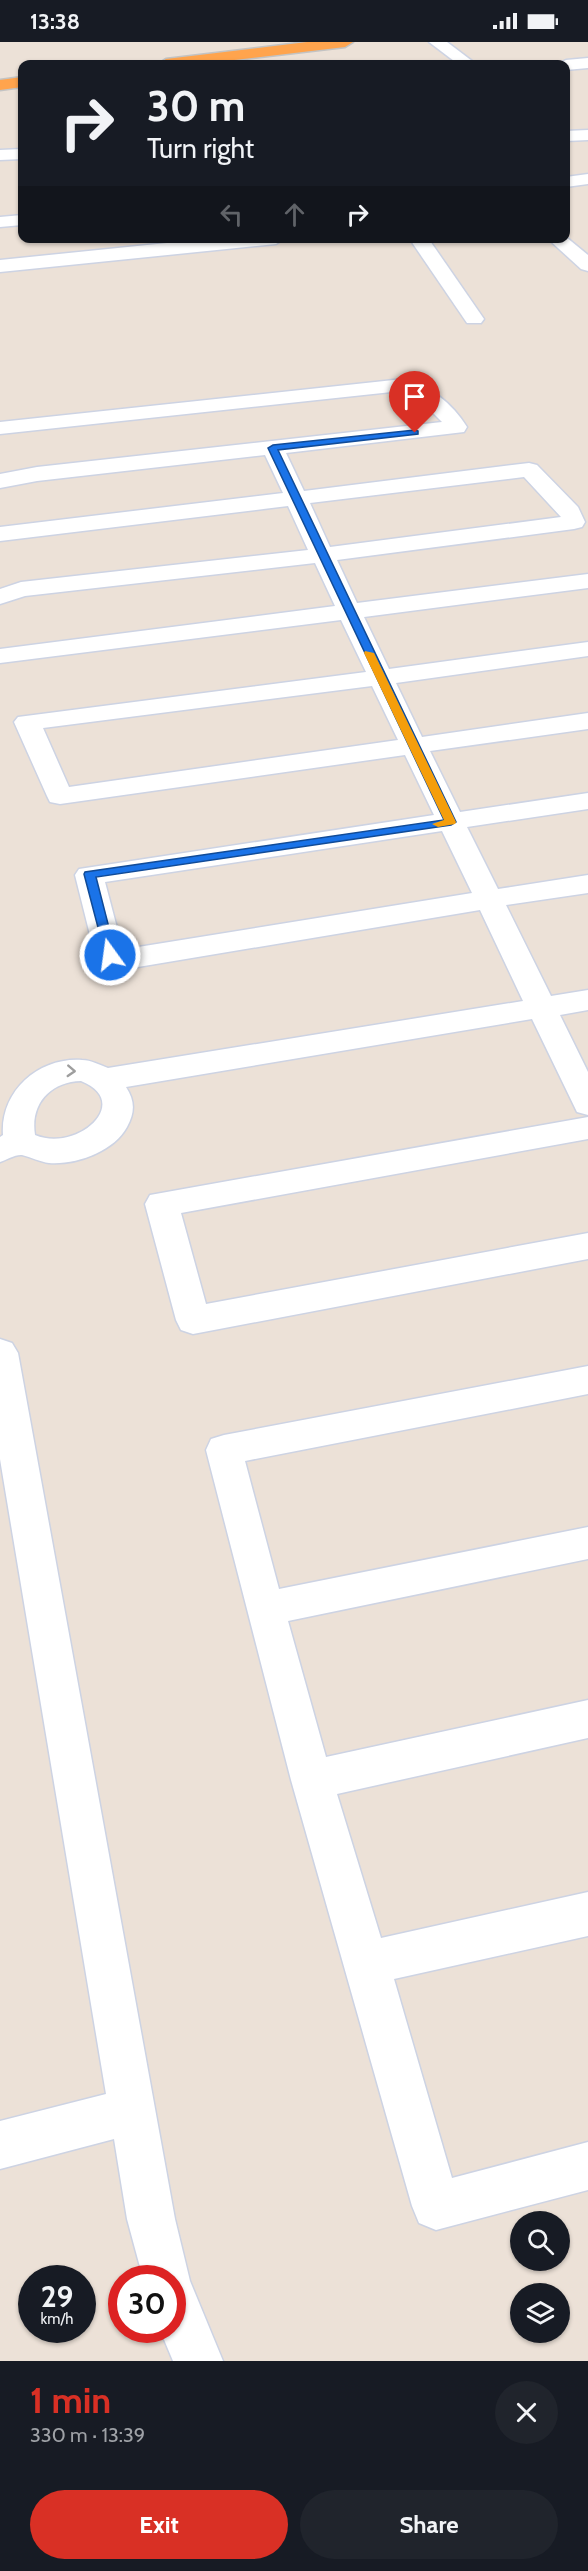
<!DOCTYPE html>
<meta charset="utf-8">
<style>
:root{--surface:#171b24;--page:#20242c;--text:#f1f3f6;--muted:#9ea1a6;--accent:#d93025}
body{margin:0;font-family:Cabin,sans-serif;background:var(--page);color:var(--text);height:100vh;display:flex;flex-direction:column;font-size:22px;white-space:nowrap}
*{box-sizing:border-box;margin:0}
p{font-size:20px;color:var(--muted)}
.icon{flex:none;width:33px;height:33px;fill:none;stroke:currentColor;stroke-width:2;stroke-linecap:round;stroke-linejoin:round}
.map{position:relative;height:2319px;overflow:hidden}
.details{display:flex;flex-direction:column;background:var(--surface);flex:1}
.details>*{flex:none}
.guide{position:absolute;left:18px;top:18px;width:552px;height:183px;border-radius:12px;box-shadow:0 2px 4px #0004;background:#171b24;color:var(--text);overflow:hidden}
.tools{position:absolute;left:510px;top:2169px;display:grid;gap:12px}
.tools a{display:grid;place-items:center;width:60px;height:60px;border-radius:50%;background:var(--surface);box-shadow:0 2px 4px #0004;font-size:30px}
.speed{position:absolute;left:18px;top:2223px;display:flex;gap:12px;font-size:30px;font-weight:700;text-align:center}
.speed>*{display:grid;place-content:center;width:78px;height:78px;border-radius:50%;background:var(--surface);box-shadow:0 2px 4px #0004;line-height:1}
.speed small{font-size:15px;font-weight:400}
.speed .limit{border:9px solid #d22;background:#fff;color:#111}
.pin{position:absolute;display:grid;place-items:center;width:51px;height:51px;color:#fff;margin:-62px -26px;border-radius:50% 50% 50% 0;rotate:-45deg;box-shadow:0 0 6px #0007}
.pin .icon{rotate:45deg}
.me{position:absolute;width:66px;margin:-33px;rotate:346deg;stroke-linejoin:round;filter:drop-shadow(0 0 4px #0008)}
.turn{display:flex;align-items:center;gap:21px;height:126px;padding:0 30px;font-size:27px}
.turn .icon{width:78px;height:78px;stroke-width:2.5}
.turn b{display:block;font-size:42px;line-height:51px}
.lanes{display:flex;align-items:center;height:57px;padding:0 30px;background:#0003;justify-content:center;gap:30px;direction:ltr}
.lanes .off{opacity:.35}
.round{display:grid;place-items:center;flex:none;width:63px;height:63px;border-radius:32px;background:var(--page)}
.headline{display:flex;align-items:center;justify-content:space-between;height:102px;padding:0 30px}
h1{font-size:36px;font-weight:700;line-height:45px;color:var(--accent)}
.cta{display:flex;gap:12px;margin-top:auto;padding:12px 30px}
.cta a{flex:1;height:69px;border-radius:36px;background:var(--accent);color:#fff;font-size:24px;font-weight:700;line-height:69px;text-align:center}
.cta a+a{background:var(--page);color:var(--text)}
.status{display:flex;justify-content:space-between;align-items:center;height:42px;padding:0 30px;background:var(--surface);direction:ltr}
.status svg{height:16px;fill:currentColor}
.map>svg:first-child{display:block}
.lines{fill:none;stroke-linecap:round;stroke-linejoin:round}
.minor-casing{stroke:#cdd3e3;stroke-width:3}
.trunk-casing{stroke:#c3c3c3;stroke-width:3}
.minor{fill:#fff;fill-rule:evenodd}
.trunk{fill:#ffa44d;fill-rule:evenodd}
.oneway{stroke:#9e9e9e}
.route{fill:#1a73e8;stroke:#114b97;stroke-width:1.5}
.slow{fill:#f59e0b}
</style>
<div class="status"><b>13:38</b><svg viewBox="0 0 49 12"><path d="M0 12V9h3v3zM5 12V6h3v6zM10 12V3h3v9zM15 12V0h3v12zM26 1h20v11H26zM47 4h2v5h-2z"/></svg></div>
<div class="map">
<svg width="588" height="2319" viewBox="0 0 588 2319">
<rect width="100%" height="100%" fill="#ece1d7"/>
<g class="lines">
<defs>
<g id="minor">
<polygon points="429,0 447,0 476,22 458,22"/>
<polygon points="588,16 588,26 566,28 566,22 558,22 566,18"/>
<polygon points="588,88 588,98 566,99 566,89"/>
<polygon points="22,107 22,117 0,118 0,108"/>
<polygon points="588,132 588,142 566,145 566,135"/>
<polygon points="22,173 22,183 0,185 0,175"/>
<polygon points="566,195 588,213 588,229 581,227 547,196"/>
<polygon points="216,196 285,196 276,202 0,230 0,218"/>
<polygon points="409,196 428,196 484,277 481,281 467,281"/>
<path d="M 403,337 C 430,344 452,361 467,385 L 464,390 L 286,411 L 304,449 L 529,421 L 537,423 L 578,465 L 585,480 L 582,485 L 574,487 L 337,518 L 357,561 L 588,532 L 588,546 L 364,575 L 389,627 L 588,600 L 588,614 L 396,641 L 422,695 L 588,671 L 588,687 L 430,709 L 460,770 L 588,751 L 588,767 L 467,785 L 498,847 L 588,833 L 588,851 L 506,863 L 551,954 L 588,948 L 588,968 L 560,973 L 588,1030 L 588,1073 L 577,1070 L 532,977 L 126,1045 C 135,1059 135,1070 127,1085 C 114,1109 77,1123 49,1121 C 40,1120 31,1115 22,1113 C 16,1112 6,1118 0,1120 L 0,1095 L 3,1093 C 0,1049 39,1015 82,1018 C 91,1018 100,1023 108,1026 L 523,959 L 480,868 L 132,926 L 100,920 L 95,913 L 75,833 L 79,827 L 434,773 L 405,713 L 60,762 L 50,760 L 47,754 L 14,680 L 18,675 L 366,630 L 341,578 L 0,621 L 0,607 L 335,564 L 315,521 L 25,554 L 0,562 L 0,547 L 21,540 L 308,508 L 288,464 L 0,499 L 0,485 L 283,451 L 265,413 L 37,439 L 0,446 L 0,432 L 37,425 L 442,380 L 426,364 L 401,349 L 0,392 L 0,380 ZM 524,435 L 561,475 L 330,505 L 310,461 ZM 372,644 L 398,698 L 69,745 L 43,686 ZM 442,789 L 472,851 L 132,906 L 122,905 L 105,840 ZM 81,1039 C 134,1060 77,1111 35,1093 C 30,1062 50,1040 81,1039 Z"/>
<polygon points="588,1075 588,1097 181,1171 206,1262 588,1191 588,1217 193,1292 181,1288 176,1278 145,1162 150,1153"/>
<polygon points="0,1297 12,1301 18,1311 175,2177 190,2239 223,2319 173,2319 160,2288 172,2288 172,2236 143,2236 127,2177 114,2097 0,2127 0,2079 106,2052 0,1417"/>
<polygon points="588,1324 588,1352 245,1419 279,1547 588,1485 588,1517 288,1579 326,1715 588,1658 588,1696 337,1752 381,1896 588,1850 588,1894 394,1937 452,2136 588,2100 588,2148 436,2188 419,2181 412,2164 291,1738 206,1408 211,1397 224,1393"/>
</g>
<g id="trunk">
<polygon points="307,0 353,0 345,5 200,22 158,22 166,17"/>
<polygon points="22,35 22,45 0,48 0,38"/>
</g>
</defs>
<!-- minor casing -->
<use href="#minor" class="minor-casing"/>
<!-- trunk casing -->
<use href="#trunk" class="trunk-casing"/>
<!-- minor -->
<use href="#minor" class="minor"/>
<!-- trunk -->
<use href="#trunk" class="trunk"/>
</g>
<!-- one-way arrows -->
<defs><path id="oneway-chevron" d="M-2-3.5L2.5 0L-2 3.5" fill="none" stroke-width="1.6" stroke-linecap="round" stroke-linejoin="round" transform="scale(1.5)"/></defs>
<use class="oneway" href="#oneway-chevron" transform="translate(71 1029) rotate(3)"/>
<!-- route -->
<polygon class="route" points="415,388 418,389 418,392 278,408 456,780 451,783 96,835 116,913 114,916 106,916 84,832 85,830 444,778 268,406 273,403"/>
<!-- slow -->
<polygon class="slow" points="365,609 374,611 456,780 455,782 438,785 432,782 444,778 364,611"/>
</svg>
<div class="tools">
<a><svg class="icon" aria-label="search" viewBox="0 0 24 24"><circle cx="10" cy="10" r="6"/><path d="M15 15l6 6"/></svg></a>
<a><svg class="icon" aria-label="layers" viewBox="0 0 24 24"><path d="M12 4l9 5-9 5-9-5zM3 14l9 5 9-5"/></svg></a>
</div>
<div class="speed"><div>29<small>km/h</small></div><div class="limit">30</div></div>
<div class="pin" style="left:415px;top:391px;background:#d93025"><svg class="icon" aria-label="arrive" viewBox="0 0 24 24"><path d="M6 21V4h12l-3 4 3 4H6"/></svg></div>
<svg class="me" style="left:110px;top:913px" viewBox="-20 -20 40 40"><circle r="17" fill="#1a73e8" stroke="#fff" stroke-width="3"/><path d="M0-11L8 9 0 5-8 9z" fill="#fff"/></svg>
<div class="guide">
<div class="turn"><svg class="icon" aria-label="right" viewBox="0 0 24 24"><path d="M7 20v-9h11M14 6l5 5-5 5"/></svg><div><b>30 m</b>Turn right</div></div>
<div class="lanes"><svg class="icon off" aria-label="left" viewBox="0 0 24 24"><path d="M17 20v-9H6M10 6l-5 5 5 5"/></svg><svg class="icon off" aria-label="ahead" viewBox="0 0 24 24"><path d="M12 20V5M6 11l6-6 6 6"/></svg><svg class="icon" aria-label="right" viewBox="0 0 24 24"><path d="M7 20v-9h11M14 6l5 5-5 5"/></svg></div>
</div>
</div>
<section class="details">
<div class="headline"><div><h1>1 min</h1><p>330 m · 13:39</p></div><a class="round"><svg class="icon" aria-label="close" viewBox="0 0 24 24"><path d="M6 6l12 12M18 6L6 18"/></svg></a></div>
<div class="cta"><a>Exit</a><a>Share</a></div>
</section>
